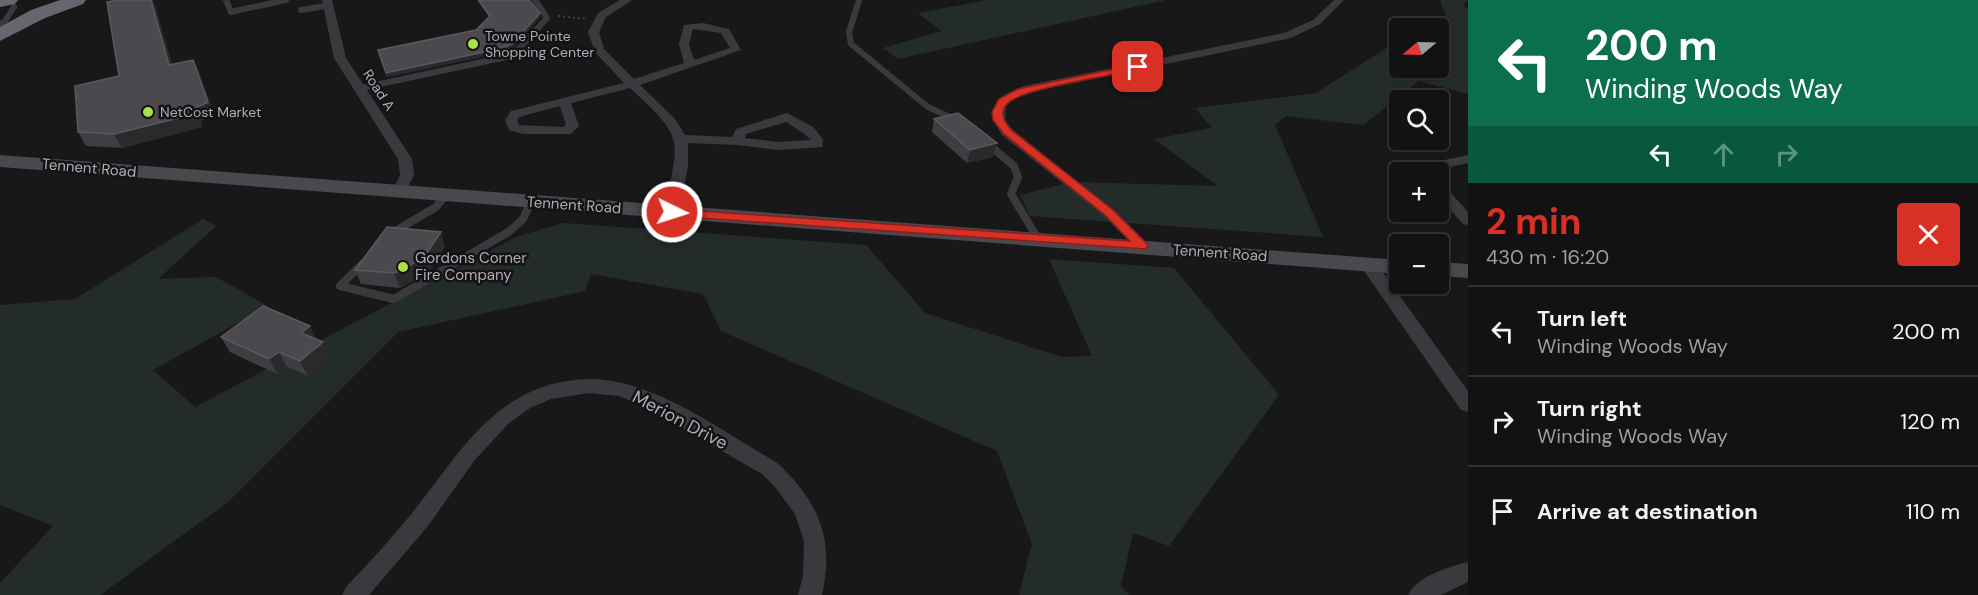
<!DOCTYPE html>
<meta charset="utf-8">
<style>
:root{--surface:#131213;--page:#202021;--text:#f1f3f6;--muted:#9d9ea0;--line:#323233;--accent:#d93025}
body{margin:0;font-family:"DM Sans",sans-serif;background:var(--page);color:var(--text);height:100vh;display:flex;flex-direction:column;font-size:22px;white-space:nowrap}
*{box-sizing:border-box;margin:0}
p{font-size:20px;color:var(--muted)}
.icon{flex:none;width:33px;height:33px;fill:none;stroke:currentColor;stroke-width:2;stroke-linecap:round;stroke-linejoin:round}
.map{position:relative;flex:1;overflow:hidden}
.side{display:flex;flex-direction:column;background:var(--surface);width:510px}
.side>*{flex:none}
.guide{background:#0b6e4f;color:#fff;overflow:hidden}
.needle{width:39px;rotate:251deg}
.fabs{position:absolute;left:1389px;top:18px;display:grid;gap:12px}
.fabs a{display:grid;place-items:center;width:60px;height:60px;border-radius:6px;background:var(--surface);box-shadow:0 3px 9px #0003,0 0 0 2px var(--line);font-size:30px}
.pin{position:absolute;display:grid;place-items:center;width:51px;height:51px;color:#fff;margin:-26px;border-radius:12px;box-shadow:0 3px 9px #0006}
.me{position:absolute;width:66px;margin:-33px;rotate:94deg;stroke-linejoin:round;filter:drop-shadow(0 0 4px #0008)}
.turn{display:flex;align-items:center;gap:21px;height:126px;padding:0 18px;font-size:27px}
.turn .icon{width:78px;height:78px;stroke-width:2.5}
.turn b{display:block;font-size:42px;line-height:51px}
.lanes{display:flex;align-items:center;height:57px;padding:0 18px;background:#0003;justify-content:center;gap:30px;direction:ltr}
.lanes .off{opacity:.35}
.round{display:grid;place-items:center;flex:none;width:63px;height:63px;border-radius:6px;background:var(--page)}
.headline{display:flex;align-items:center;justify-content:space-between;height:102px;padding:0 18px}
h1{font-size:36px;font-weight:700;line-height:45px;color:var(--accent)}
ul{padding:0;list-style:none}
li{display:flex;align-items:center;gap:18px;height:90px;padding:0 18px;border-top:2px solid var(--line)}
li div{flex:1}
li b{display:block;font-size:22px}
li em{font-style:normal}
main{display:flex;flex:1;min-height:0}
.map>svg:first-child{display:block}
.green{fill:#242c2a}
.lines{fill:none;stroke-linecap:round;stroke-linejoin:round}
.path{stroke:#413f45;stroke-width:2;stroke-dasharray:2 3;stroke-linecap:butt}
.lane-far1{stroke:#3c393e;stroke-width:6}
.lane{stroke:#3c393e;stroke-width:8}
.street{fill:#3c393e;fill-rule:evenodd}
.secondary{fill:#4a474e;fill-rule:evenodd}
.highway{fill:#69656f;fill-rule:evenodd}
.wall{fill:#3f3d41}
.shaded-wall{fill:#2b292c}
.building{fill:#4c494e;stroke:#5b585e;stroke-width:1.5}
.route{fill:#d93025;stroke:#8d1f18;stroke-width:1.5}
.poi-dot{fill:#aae346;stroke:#141314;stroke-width:2}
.labels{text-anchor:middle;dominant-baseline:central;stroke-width:5;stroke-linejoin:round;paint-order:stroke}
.far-poi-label{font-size:14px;fill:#b0abb8;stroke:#141314;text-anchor:start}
.far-street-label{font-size:14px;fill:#b0abb8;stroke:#141314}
.street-label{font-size:15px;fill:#b0abb8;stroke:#141314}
.poi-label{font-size:15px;fill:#b0abb8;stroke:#141314;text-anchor:start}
.near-street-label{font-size:18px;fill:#b0abb8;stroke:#141314}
</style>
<main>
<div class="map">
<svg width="1468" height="595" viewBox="0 0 1468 595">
<rect width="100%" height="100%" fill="#191819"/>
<!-- green -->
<g class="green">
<polygon points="988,0 1166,0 898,59 883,48 942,31 918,13"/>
<polygon points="1440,0 1467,0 1463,6 1468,9 1468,94 1419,81 1363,125 1286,116 1275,125 1323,237 1030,216 1020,195 1071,182 1218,186 1154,139 1212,128 1195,108 1316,93 1388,47 1399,47 1400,68 1438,68 1439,31 1448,21"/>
<polygon points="203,219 216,226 158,279 216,277 268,306 153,370 195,407 516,237 563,223 866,245 925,313 1062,357 1092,356 1049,259 1174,268 1279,395 1169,546 1133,533 1121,586 1129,595 1019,595 1032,544 997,451 721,331 703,294 591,274 585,291 398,332 228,502 100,595 0,595 0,583 53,526 0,505 0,305 75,299"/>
</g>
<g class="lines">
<!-- path -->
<polyline class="path" points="558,16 587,19"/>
<!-- lane-far1 -->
<g class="lane-far1">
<polyline points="226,0 231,12 286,0"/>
<polyline points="859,0 849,32 851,44 928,107 956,120"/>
<polyline points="301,10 330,5"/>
<polyline points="0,24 5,21 14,7"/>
<polyline points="361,88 506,57 516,52 547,18 535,0"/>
<polyline points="987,144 989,146"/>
</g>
<!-- lane -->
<g class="lane">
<polyline points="988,144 1014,166 1018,177 1011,194 1038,239"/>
<polyline points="392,233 436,207 445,196"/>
<polyline points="362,264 340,286 394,299 510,231 523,219 531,202"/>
</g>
<!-- street -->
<g class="street">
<polygon points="322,0 332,0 346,58 412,159 414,175 404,195 399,196 392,192 400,175 398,159 334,58"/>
<path d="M 620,0 L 632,0 L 606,17 L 599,32 L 604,49 L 634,79 L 684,63 L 679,44 L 684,25 L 703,23 L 729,29 L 741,50 L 640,85 L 675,119 L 685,135 L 732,137 L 736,129 L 787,113 L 813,127 L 823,139 L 822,147 L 779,150 L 737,145 L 688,143 L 688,166 L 679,212 L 672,216 L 665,212 C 676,140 690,142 630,88 L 571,103 L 579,126 L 571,134 L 523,134 L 509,130 L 505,120 L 511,111 L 624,83 L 595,52 L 588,32 L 598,13 ZM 693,29 L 721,33 L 730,48 L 694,60 L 689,44 ZM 560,106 L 566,125 L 563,127 L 519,125 L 517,120 L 519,117 ZM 786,122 L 803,133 L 811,140 L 779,142 L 745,138 L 746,134 Z"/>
<path d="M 1334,0 L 1344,0 L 1320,24 L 1291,38 L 1031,92 L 1014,99 L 1006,106 L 1005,120 L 1012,129 L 1114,210 L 1150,246 L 1147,249 L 1137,249 L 1104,216 L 1002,135 L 993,120 C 995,96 1003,95 1024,86 L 1284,33 L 1313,20 Z"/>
<polygon points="1468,155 1468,163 1450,167 1438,175 1438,172 1428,172 1440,161"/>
<polygon points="1438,183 1443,184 1468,212 1468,225 1463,224 1438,196"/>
<polygon points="1368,259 1374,260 1468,391 1468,412 1461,410 1362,268 1360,264"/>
<path d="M 596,379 C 659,383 723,432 776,462 C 818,500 835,539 822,595 L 798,595 L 803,576 L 804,541 L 795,514 L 775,487 L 762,474 L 644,406 L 619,396 L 589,393 L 551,399 L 530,408 L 509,423 L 474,461 L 428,526 L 369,595 L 342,595 L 346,587 C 369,563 392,538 413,512 C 465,446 501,378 596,379 Z"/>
<path d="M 1468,562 L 1468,582 L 1441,595 L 1408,595 C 1417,576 1449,567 1468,562 Z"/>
</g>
<!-- secondary -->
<g class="secondary">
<polygon points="0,155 1400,260 1400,274 0,167"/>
<polygon points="1438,262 1468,264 1468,278 1438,276"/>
</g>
<!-- highway -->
<g class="highway">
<polygon points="0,0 18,0 15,4 0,7"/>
<polygon points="60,0 86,0 83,4 45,18 0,41 0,27 31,10"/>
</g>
</g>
<!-- wall -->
<g class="wall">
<polygon points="477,0 529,0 540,13 540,17 513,48 504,52 387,77 378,50 476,30 489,17"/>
<polygon points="155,6 172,64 193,60 199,72 214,115 201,121 202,127 122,148 86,146 78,132 119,76"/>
<polygon points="934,119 993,157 967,163 932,132"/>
<polygon points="445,246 429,272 400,288 361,284 355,270"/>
<polygon points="221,337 317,340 330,357 308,376 286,366 277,374 230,352"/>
</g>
<!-- shaded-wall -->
<g class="shaded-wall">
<polygon points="151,0 153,0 155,6 176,77 169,65"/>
<polygon points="540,13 540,17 513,48 504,52 387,77 386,73"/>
<polygon points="193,60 199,72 214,115 201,121 202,127 122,148 114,134 195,108"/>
<polygon points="997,143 993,157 967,163 970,150"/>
<polygon points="441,232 445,246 429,272 400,288 394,273"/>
<polygon points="310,326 317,340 301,333"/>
<polygon points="323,342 330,357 308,376 300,361"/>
<polygon points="279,352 286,366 277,374 269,359"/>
</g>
<!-- building -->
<g class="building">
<polygon points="118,0 151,0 169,65 193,60 208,102 195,108 195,114 114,134 78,132 75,86 119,76 107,2"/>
<polygon points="479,0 529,0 540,13 512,44 503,48 386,73 378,50 476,30 490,16"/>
<polygon points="958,113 997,143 970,150 934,119"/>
<polygon points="387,227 441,232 424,257 400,271 394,273 355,270"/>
<polygon points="263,306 310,326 301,333 323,342 300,361 279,352 269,359 221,337"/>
</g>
<!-- route -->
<path class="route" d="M 1138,64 L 1143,67 L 1142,69 C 1117,75 1018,88 1006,105 C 999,114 1005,122 1011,130 L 1113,210 L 1146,243 L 1148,246 L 1146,249 L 672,216 L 666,212 L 672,209 L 1130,241 L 1105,215 L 1004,134 L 993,120 L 992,112 L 999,99 L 1018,89 Z"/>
<!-- markers -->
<g class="poi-dot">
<circle cx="473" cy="44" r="6"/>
<circle cx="148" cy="112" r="6"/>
<circle cx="403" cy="267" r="6"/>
</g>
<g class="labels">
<!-- far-poi labels -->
<g class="far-poi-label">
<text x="485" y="36">Towne Pointe<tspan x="485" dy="16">Shopping Center</tspan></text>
<text x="160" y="112">NetCost Market</text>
</g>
<!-- far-street labels -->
<g class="far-street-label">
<text transform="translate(379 90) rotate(57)">Road A</text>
</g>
<!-- street labels -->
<g class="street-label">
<text transform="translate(89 168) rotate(5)">Tennent Road</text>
<text transform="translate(574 205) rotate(4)">Tennent Road</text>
<text transform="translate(1220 253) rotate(4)">Tennent Road</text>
</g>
<!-- poi labels -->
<g class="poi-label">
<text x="415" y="258">Gordons Corner<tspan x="415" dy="17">Fire Company</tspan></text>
</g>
<!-- near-street labels -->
<g class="near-street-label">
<text transform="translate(680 420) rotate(28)">Merion Drive</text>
</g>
</g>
</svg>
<div class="fabs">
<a><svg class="needle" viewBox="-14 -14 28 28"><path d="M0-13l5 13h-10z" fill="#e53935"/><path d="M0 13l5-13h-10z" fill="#9d9ea0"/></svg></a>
<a><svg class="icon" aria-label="search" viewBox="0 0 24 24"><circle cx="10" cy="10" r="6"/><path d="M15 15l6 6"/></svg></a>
<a>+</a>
<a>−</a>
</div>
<div class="pin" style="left:1138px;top:67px;background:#d93025"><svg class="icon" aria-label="arrive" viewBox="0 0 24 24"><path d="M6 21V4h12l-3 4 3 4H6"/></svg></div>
<svg class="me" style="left:672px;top:212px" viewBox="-20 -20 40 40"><circle r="17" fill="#d93025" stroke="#fff" stroke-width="3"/><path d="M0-11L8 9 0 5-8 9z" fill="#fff"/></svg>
</div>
<section class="side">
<div class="guide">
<div class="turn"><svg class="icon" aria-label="left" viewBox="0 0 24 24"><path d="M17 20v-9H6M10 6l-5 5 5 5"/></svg><div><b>200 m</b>Winding Woods Way</div></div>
<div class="lanes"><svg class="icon" aria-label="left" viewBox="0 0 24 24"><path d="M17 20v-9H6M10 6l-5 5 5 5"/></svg><svg class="icon off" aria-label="ahead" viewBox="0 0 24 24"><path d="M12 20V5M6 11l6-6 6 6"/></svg><svg class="icon off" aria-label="right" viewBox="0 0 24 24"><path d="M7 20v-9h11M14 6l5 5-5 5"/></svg></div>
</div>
<div class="headline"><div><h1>2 min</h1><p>430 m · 16:20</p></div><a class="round" style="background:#d93025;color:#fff"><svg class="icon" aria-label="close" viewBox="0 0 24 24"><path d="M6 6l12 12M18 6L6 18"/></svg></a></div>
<ul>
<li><svg class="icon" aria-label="left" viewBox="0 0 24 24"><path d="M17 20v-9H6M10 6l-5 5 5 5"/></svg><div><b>Turn left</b><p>Winding Woods Way</p></div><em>200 m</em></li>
<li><svg class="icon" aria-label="right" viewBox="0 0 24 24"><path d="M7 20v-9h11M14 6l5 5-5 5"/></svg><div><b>Turn right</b><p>Winding Woods Way</p></div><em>120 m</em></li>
<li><svg class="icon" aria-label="arrive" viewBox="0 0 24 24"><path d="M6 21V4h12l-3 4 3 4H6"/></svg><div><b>Arrive at destination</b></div><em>110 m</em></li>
</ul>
</section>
</main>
